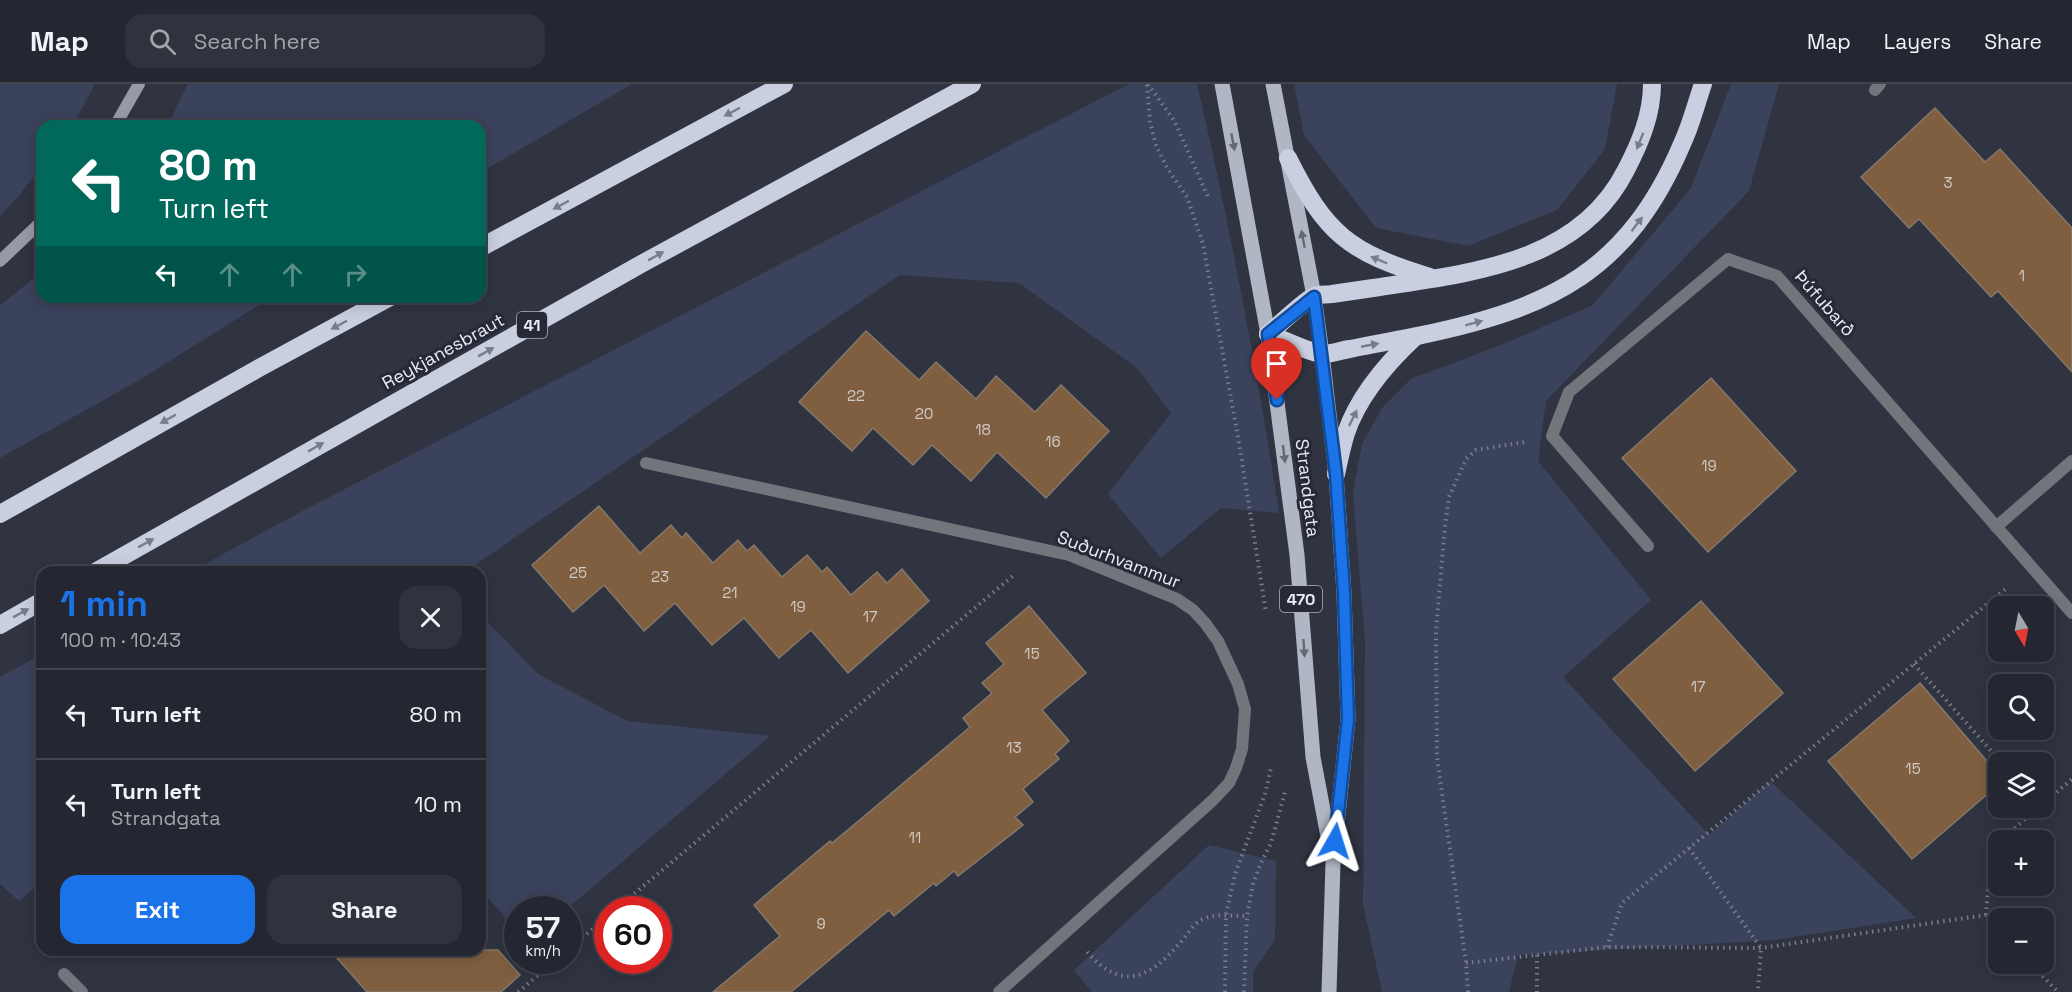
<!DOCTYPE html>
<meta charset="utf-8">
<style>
:root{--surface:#242731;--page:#30333d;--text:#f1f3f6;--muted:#a3a5ab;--line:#41444d;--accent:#1a73e8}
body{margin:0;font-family:"Space Grotesk",sans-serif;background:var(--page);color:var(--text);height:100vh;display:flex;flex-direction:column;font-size:22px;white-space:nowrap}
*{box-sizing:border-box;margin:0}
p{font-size:20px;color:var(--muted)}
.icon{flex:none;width:33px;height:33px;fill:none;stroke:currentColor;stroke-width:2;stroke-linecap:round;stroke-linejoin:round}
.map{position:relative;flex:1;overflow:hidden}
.drawer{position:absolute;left:36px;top:482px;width:450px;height:390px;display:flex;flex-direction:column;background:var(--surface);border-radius:18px;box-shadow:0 3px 15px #0003,0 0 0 2px var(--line)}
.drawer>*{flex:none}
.top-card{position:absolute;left:36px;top:36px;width:450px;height:183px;border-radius:18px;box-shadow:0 3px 15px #0003,0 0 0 2px var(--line);background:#00695c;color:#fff;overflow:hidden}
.needle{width:39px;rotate:170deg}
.controls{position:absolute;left:1988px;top:512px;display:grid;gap:12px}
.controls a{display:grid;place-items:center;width:66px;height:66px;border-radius:12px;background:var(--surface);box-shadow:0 3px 15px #0003,0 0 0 2px var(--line);font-size:30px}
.speed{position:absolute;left:504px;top:812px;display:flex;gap:12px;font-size:30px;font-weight:700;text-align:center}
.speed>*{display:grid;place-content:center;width:78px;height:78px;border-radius:50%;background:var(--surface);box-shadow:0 3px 15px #0003,0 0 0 2px var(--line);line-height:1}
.speed small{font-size:15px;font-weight:400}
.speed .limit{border:9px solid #d22;background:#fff;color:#111}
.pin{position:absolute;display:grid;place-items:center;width:51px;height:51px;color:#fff;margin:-62px -26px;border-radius:50% 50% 50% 0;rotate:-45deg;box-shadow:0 0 6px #0007}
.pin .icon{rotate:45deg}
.me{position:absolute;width:66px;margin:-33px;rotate:6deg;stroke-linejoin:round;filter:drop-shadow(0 0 4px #0008)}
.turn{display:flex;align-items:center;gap:21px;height:126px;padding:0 24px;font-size:27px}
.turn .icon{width:78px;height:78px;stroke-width:2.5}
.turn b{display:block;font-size:42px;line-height:51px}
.lanes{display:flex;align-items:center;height:57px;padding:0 24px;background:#0003;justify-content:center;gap:30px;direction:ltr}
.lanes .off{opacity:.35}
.round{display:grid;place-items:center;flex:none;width:63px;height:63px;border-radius:18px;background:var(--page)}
.headline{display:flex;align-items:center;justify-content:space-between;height:102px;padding:0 24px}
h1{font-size:36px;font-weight:600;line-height:45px;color:var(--accent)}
.action{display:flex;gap:12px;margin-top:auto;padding:12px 24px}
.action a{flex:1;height:69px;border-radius:18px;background:var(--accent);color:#fff;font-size:24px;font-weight:600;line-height:69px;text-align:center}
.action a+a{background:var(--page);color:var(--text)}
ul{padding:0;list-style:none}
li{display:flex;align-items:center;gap:18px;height:90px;padding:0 24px;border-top:2px solid var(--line)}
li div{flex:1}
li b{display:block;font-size:22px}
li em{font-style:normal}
header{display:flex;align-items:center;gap:36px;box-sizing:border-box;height:84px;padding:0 30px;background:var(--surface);border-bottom:2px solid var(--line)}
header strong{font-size:28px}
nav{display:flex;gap:33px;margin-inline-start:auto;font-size:21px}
.search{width:420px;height:54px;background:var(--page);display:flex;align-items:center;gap:15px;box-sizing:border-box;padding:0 21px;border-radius:18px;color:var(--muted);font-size:22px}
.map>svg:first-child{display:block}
.green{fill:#3b425c}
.building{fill:#7f5f3f;stroke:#85786c;stroke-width:1.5}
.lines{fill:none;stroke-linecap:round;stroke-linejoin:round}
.path{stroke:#7a7e89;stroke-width:4;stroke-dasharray:1.5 4.5;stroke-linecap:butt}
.street{stroke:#73757c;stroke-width:12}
.secondary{stroke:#969aa5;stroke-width:12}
.primary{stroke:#b1b6c4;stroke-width:15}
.highway{stroke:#c9cfe0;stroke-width:18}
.oneway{fill:#787c8c}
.oneway2{fill:#656976}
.route-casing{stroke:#114b97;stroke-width:15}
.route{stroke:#1a73e8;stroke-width:10}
.labels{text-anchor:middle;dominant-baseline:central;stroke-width:6;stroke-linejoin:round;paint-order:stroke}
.number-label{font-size:15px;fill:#cfcac8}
.shield{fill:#262a37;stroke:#afb2bd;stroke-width:1.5}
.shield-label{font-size:16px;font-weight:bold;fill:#eaedf6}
.street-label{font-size:18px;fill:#eaedf6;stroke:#262a37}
</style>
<header>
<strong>Map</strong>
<div class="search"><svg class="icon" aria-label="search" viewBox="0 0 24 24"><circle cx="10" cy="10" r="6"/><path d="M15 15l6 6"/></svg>Search here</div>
<nav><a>Map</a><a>Layers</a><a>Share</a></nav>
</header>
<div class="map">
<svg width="2072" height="908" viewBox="0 0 2072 908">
<rect width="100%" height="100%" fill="#303441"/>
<!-- green -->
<g class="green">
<polygon points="0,0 95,0 72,42 42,42 42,82 17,114 0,132"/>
<polygon points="188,0 632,0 480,89 480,42 167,42"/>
<path d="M 1129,0 L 1197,0 C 1230,143 1257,284 1279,429 L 1221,424 L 1161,474 L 1108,410 L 1171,329 L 1137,284 L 1019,199 L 900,191 L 466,487 L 192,487 L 308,424 Z"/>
<polygon points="1294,0 1617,0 1605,65 1557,126 1468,162 1376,144 1304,51"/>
<polygon points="1731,0 1779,0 1749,107 1546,317 1538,377 1651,516 1563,593 1709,751 1770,697 1916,834 1775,856 1518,871 1509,908 1382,908 1363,820 1365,556 1353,409 1362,360 1382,324 1411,295 1501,261 1593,221 1691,104"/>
<polygon points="42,188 42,213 272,213 136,298 0,374 0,221"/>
<polygon points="480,530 538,590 627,637 770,652 567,825 518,825 517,847 480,805"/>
<polygon points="42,570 42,798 19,817 0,800 0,593"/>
<polygon points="1209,761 1276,777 1275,856 1253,888 1253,908 1092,908 1074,886"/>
</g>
<!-- building -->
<g class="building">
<polygon points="1935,24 1985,78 2000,65 2072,144 2072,288 1998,207 1991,213 1919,135 1909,144 1861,93"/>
<polygon points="866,247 919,296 936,278 976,315 996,292 1035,328 1061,301 1109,347 1046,414 997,368 971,397 932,361 913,381 873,344 852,367 799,318"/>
<polygon points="1711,294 1796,387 1708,468 1622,374"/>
<polygon points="599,422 640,469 671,441 682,454 686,449 713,479 738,456 747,467 754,461 782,493 807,471 822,488 827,483 851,511 877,488 887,499 902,485 929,517 848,589 811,546 779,574 744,534 712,561 675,519 644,547 604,501 573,528 532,481"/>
<polygon points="1701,517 1783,609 1695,687 1613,595"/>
<polygon points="1029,522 1086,589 1042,626 1069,657 1055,670 1059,675 1023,705 1033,718 1015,733 1023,741 958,792 954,787 936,802 934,799 894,832 889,826 791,908 713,908 780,852 754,821 830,757 832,759 862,734 970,643 963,634 992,609 982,599 1004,580 986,559"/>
<polygon points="1920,599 1998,690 1998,701 1912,775 1828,677"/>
<polygon points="330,866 498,866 520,891 501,908 367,908"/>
</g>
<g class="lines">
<!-- path -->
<g class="path">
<polyline points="1148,0 1175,38 1208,113"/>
<polyline points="1147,1 1150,38 1156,61 1167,84 1187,113 1203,160 1238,353 1266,528"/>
<polyline points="1914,580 2001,678"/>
<polyline points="2043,720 2072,695"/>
<polyline points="2001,756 2039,723"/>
<polyline points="1689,764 1761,864 1758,908"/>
<polyline points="616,825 1014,491"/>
<polyline points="1986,831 1991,764 1998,758"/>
<polyline points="1607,863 1622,819 2008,503"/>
<polyline points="568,865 608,833"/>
<path d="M 1087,868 C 1122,907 1148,895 1179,860 C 1186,853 1192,841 1201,836 C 1215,829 1232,832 1247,832"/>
<polyline points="1537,871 1537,908"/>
<polyline points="1466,879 1607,863 1761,864 1986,831 1998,844"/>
<polyline points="2030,879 2058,908"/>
<polyline points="518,908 556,876"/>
<polyline points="1225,908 1226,831 1235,790 1265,710 1271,684"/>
<polyline points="1244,908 1247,832 1253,800 1260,781 1271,759 1285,708"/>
<polyline points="1468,908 1466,879 1437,674 1436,547 1445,442 1449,413 1466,375 1476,366 1525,358"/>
</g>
<!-- street -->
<g class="street">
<polyline points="1875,6 1880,0"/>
<polyline points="646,379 1069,471 1177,515 1193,526 1205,539 1218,557 1238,600 1245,625 1242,665 1236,684 1229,699 1213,716 999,908"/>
<polyline points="1996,443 2072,377"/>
<polyline points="1648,462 1552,352 1569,308 1728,175 1777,192 2072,529"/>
<polyline points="64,890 82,908"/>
</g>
<!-- secondary -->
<g class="secondary">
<polyline points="115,42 139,0"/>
<polyline points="0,177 42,137"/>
</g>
<!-- primary -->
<g class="primary">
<polyline points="1222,0 1268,250 1297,471 1313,673 1330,763"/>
<polyline points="1273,0 1314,212 1322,270 1336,390 1344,509 1348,635 1333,779 1329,908"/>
</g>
<!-- highway -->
<g class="highway">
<path d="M 1288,74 C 1326,150 1348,168 1430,193"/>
<polyline points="480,164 784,0"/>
<path d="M 1268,250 C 1281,254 1312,270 1324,270 C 1332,270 1342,266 1350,265 C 1374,260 1398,256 1422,251 C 1551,224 1628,187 1682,60 C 1691,41 1696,20 1703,0"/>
<path d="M 1268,250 C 1278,242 1305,216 1314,212 C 1319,210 1327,211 1332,210 C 1346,208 1359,206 1373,204 C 1467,189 1578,181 1626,86 C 1640,59 1652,31 1652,0"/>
<path d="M 1336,390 C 1339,376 1342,362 1346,349 C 1359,311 1387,279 1415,253"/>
<polyline points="0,430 259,284 390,213"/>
<polyline points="95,488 643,179 972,0"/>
<polyline points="0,541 42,517"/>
</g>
</g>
<!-- one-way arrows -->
<defs><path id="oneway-solid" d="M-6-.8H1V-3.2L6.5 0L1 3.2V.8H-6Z" transform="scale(1.5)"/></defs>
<g class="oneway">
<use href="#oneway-solid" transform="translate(732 28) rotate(152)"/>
<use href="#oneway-solid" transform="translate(1640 57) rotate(112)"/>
<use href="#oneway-solid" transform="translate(561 121) rotate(152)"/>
<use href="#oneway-solid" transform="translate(1637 140) rotate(-53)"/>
<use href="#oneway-solid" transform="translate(656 172) rotate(-29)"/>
<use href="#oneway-solid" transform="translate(1379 176) rotate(-157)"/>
<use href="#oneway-solid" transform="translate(1474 239) rotate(-15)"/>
<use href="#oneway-solid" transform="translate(339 241) rotate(152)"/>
<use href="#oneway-solid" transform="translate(1370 261) rotate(-11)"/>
<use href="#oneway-solid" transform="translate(486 268) rotate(-29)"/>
<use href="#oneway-solid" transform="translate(1353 334) rotate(-64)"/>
<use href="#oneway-solid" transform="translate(168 335) rotate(151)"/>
<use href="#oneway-solid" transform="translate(316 363) rotate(-29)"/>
<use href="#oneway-solid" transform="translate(146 459) rotate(-29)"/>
<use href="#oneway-solid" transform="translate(21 529) rotate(-29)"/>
</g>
<g class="oneway2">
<use href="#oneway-solid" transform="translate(1233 58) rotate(79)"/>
<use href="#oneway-solid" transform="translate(1303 155) rotate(-101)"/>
<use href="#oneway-solid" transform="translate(1284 370) rotate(83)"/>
<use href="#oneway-solid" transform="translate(1304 564) rotate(86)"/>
</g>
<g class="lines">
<defs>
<polyline id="route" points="1277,316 1268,250 1314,213 1336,390 1344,509 1348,635 1335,757"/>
</defs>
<!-- route casing -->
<use href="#route" class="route-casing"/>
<!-- route -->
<use href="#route" class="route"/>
</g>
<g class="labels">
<!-- number labels -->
<g class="number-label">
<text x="1948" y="98">3</text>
<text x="2022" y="191">1</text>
<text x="856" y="311">22</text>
<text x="924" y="329">20</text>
<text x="983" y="345">18</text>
<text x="1053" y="357">16</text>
<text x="1709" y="381">19</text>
<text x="578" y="488">25</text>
<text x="660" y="492">23</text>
<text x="730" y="508">21</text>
<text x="798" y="522">19</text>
<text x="870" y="532">17</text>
<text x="1032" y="569">15</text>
<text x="1698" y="602">17</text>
<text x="1014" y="663">13</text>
<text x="1913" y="684">15</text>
<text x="915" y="753">11</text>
<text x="821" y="839">9</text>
</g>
<!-- shield labels -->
<g class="shield">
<rect x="517" y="228" width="30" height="26" rx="4.5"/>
<rect x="1280" y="502" width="42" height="26" rx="4.5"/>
</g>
<g class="shield-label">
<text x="532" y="241">41</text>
<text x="1301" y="515">470</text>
</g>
<!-- street labels -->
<g class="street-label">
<text transform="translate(1825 219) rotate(49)">Þúfubarð</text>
<text transform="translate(443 267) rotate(-29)">Reykjanesbraut</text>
<text transform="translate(1308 404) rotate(83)">Strandgata</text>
<text transform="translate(1119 475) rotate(21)">Suðurhvammur</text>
</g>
</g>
</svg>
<div class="controls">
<a><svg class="needle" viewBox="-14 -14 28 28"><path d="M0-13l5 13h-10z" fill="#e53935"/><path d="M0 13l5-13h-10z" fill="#a3a5ab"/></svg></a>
<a><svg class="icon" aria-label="search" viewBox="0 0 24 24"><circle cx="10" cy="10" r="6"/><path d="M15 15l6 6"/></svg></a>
<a><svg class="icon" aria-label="layers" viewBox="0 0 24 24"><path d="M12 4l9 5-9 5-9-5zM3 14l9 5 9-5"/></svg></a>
<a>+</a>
<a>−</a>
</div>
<div class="speed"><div>57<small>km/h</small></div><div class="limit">60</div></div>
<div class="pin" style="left:1277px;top:316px;background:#d93025"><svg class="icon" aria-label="arrive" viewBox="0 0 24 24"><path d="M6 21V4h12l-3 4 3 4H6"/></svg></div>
<svg class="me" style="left:1335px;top:757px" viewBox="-20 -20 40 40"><path d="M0-17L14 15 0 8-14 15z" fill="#1a73e8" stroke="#fff" stroke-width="4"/></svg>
<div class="top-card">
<div class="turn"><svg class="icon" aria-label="left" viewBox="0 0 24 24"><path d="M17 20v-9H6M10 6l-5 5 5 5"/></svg><div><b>80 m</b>Turn left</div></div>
<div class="lanes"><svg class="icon" aria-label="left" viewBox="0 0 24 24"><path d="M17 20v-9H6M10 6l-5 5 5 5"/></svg><svg class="icon off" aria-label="ahead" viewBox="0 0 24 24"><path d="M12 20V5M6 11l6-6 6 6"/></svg><svg class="icon off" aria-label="ahead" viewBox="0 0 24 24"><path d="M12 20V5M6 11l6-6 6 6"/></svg><svg class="icon off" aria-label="right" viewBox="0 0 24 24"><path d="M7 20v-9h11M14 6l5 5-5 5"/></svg></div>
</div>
<section class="drawer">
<div class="headline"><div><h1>1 min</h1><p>100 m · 10:43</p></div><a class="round"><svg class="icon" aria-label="close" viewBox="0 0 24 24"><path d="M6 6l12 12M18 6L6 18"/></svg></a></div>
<ul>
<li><svg class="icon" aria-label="left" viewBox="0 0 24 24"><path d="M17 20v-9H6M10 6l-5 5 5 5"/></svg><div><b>Turn left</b></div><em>80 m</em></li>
<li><svg class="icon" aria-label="left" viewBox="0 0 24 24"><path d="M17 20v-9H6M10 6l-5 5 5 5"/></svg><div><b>Turn left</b><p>Strandgata</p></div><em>10 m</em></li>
</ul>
<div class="action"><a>Exit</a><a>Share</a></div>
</section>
</div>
